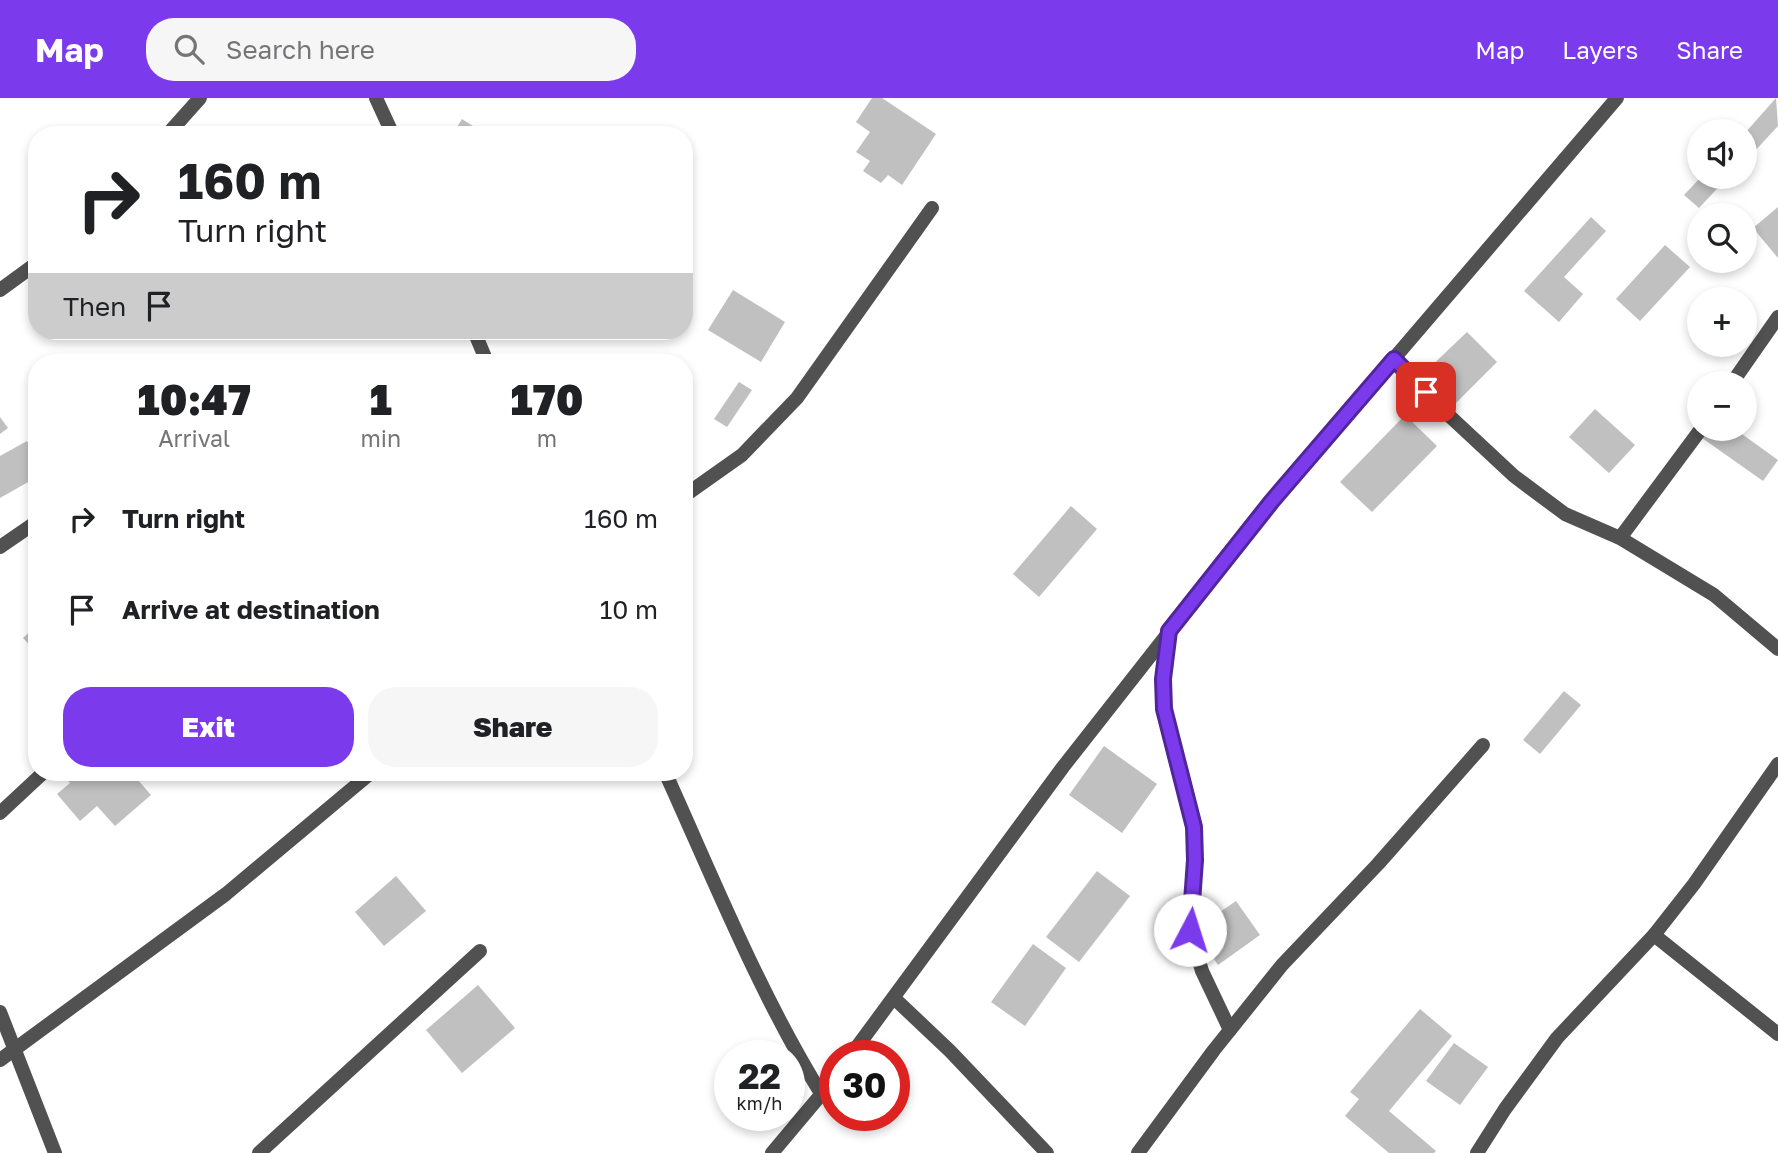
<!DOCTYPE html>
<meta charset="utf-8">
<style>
:root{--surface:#fff;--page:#f6f6f6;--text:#202124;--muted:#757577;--accent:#7c3aed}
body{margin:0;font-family:"Golos Text",sans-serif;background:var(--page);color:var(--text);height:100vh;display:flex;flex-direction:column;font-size:26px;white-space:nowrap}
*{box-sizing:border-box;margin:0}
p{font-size:23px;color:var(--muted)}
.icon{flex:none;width:38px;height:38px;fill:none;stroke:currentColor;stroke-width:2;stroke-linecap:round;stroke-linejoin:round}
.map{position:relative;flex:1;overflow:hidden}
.side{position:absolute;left:28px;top:256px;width:665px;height:427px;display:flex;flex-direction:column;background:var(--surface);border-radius:28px;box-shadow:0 4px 10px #0003}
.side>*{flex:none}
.top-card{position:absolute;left:28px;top:28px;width:665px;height:214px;border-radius:28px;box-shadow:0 4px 10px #0003;background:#fff;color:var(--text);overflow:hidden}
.controls{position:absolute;left:1687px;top:21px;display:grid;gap:14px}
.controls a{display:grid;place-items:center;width:70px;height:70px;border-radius:50%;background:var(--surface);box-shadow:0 4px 10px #0003;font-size:35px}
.speed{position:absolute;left:714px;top:942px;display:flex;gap:14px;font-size:35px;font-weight:700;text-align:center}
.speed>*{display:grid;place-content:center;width:91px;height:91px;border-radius:50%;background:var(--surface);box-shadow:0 4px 10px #0003;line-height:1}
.speed small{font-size:18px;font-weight:400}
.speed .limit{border:10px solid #d22;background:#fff;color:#111}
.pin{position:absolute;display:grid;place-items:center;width:60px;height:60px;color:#fff;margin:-30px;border-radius:14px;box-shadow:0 4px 10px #0006}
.me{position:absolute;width:77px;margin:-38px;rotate:5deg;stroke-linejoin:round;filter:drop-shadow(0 0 5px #0008)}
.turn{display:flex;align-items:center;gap:24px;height:147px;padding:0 35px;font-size:32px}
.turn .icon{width:91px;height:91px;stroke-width:2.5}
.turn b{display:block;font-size:49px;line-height:60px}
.then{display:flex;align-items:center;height:66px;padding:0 35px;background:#0003;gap:14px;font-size:26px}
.eta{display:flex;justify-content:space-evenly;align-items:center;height:119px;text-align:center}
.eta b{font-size:42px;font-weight:800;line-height:49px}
.primary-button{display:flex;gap:14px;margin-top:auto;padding:14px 35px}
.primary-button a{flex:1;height:80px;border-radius:28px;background:var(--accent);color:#fff;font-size:28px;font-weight:800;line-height:80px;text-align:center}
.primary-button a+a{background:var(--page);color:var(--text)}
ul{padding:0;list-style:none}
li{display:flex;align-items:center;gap:21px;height:91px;padding:0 35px}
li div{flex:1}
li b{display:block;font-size:26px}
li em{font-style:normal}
header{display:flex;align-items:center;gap:42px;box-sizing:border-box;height:98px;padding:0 35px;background:var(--accent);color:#fff}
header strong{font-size:33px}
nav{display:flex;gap:38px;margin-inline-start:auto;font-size:24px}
.search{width:490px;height:63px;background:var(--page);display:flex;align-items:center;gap:18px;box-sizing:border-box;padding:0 24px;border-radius:28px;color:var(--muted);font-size:26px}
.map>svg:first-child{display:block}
.building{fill:#c0c0c0}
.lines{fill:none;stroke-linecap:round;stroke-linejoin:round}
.minor{stroke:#515151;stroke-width:14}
.route-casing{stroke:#51269a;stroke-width:18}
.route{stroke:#7c3aed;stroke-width:12}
</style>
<header>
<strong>Map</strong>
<div class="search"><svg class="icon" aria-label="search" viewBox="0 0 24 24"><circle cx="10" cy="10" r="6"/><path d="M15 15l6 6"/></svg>Search here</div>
<nav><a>Map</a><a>Layers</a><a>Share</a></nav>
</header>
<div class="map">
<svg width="1778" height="1055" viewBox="0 0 1778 1055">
<rect width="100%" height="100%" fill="#fff"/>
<!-- building -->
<g class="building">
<polygon points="872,0 882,0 936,36 902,87 888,77 881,85 863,73 870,63 856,54 870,34 856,24"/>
<polygon points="1776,0 1778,28 1752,56 1745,49 1745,35"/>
<polygon points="462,21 487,37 452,37"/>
<polygon points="1701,79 1728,79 1699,110 1684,97"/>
<polygon points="1778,109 1778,160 1753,130"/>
<polygon points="1591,119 1606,133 1564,179 1583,196 1559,224 1524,193"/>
<polygon points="1665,147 1690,169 1640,223 1616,201"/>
<polygon points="733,192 785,224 761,264 708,232"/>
<polygon points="1467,234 1497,264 1455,306 1424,275"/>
<polygon points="739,284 752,292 727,329 714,321"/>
<polygon points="1595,311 1635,347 1609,375 1569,339"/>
<polygon points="1405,317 1437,348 1372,414 1340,384"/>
<polygon points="0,319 8,330 0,336"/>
<polygon points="1709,331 1735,331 1778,362 1763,383 1702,340"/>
<polygon points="27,343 37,361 37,379 0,400 0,358"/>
<polygon points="1071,408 1097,431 1039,499 1013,476"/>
<polygon points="37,527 37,555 23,540"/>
<polygon points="1564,593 1581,607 1540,656 1523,642"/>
<polygon points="1104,648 1157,686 1122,735 1069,697"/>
<polygon points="60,674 131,674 151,697 115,728 97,708 80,723 57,696 70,685"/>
<polygon points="1097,773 1130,798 1079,864 1046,839"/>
<polygon points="396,778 426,813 384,848 355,814"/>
<polygon points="1236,803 1260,837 1218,867 1194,832"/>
<polygon points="1033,846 1066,870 1025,928 991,904"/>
<polygon points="478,887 515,930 462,975 426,932"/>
<polygon points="1420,911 1452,938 1389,1013 1436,1053 1434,1055 1389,1055 1345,1018 1359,1001 1350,994"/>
<polygon points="1454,945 1488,969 1460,1007 1426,983"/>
</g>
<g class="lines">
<!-- minor -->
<g class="minor">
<polyline points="376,0 393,37"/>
<polyline points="167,37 200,0"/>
<polyline points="0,192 37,165"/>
<polyline points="474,233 487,264"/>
<polyline points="1394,261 1442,311 1514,378 1565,416 1620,440 1714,497 1778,551"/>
<polyline points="1732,285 1778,219"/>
<polyline points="684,398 742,357 797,300 932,110"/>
<polyline points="1620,440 1701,331"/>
<polyline points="0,449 32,427"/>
<polyline points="1169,535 1163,581 1164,611 1194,729 1195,762 1190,832 1202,873 1230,932"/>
<path d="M 665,674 C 714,782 759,895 822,997"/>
<polyline points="0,715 44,674"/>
<polyline points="1654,837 1778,936"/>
<polyline points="894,900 950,953 1047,1055"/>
<polyline points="0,914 55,1055"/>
<polyline points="851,957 1063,669 1272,403 1617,0"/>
<polyline points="0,962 226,796 372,674"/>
<polyline points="259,1055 480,853"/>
<polyline points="772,1055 835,980"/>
<polyline points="1138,1055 1214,952 1282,867 1378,766 1483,647"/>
<polyline points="1477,1055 1505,1011 1557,940 1654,837 1694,786 1778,666"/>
</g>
</g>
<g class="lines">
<defs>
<polyline id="route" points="1190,832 1195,762 1194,729 1164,611 1163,581 1169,533 1272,403 1394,261 1426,294"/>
</defs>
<!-- route casing -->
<use href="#route" class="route-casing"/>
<!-- route -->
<use href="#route" class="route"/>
</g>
</svg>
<div class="controls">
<a><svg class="icon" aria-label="sound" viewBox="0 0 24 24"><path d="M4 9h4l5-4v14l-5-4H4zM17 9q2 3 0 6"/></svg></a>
<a><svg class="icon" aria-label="search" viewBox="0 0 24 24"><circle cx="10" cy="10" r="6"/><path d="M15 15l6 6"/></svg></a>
<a>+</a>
<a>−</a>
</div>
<div class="speed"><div>22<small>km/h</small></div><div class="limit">30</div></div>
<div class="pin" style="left:1426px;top:294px;background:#d93025"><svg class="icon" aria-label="arrive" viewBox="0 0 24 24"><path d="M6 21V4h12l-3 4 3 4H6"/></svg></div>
<svg class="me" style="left:1190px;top:832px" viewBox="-20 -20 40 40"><circle r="19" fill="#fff"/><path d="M0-13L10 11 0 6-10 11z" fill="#7c3aed"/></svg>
<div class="top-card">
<div class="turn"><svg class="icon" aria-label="right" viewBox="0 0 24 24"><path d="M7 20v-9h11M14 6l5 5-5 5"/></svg><div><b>160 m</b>Turn right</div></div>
<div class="then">Then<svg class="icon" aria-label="arrive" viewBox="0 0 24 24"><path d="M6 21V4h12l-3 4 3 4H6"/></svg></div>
</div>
<section class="side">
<div class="eta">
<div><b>10:47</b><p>Arrival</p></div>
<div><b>1</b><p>min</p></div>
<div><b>170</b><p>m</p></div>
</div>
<ul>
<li><svg class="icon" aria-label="right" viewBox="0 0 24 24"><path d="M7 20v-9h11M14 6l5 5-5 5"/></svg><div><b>Turn right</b></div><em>160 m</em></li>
<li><svg class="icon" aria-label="arrive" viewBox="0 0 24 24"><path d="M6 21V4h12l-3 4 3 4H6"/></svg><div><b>Arrive at destination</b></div><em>10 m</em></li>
</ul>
<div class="primary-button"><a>Exit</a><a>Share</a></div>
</section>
</div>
